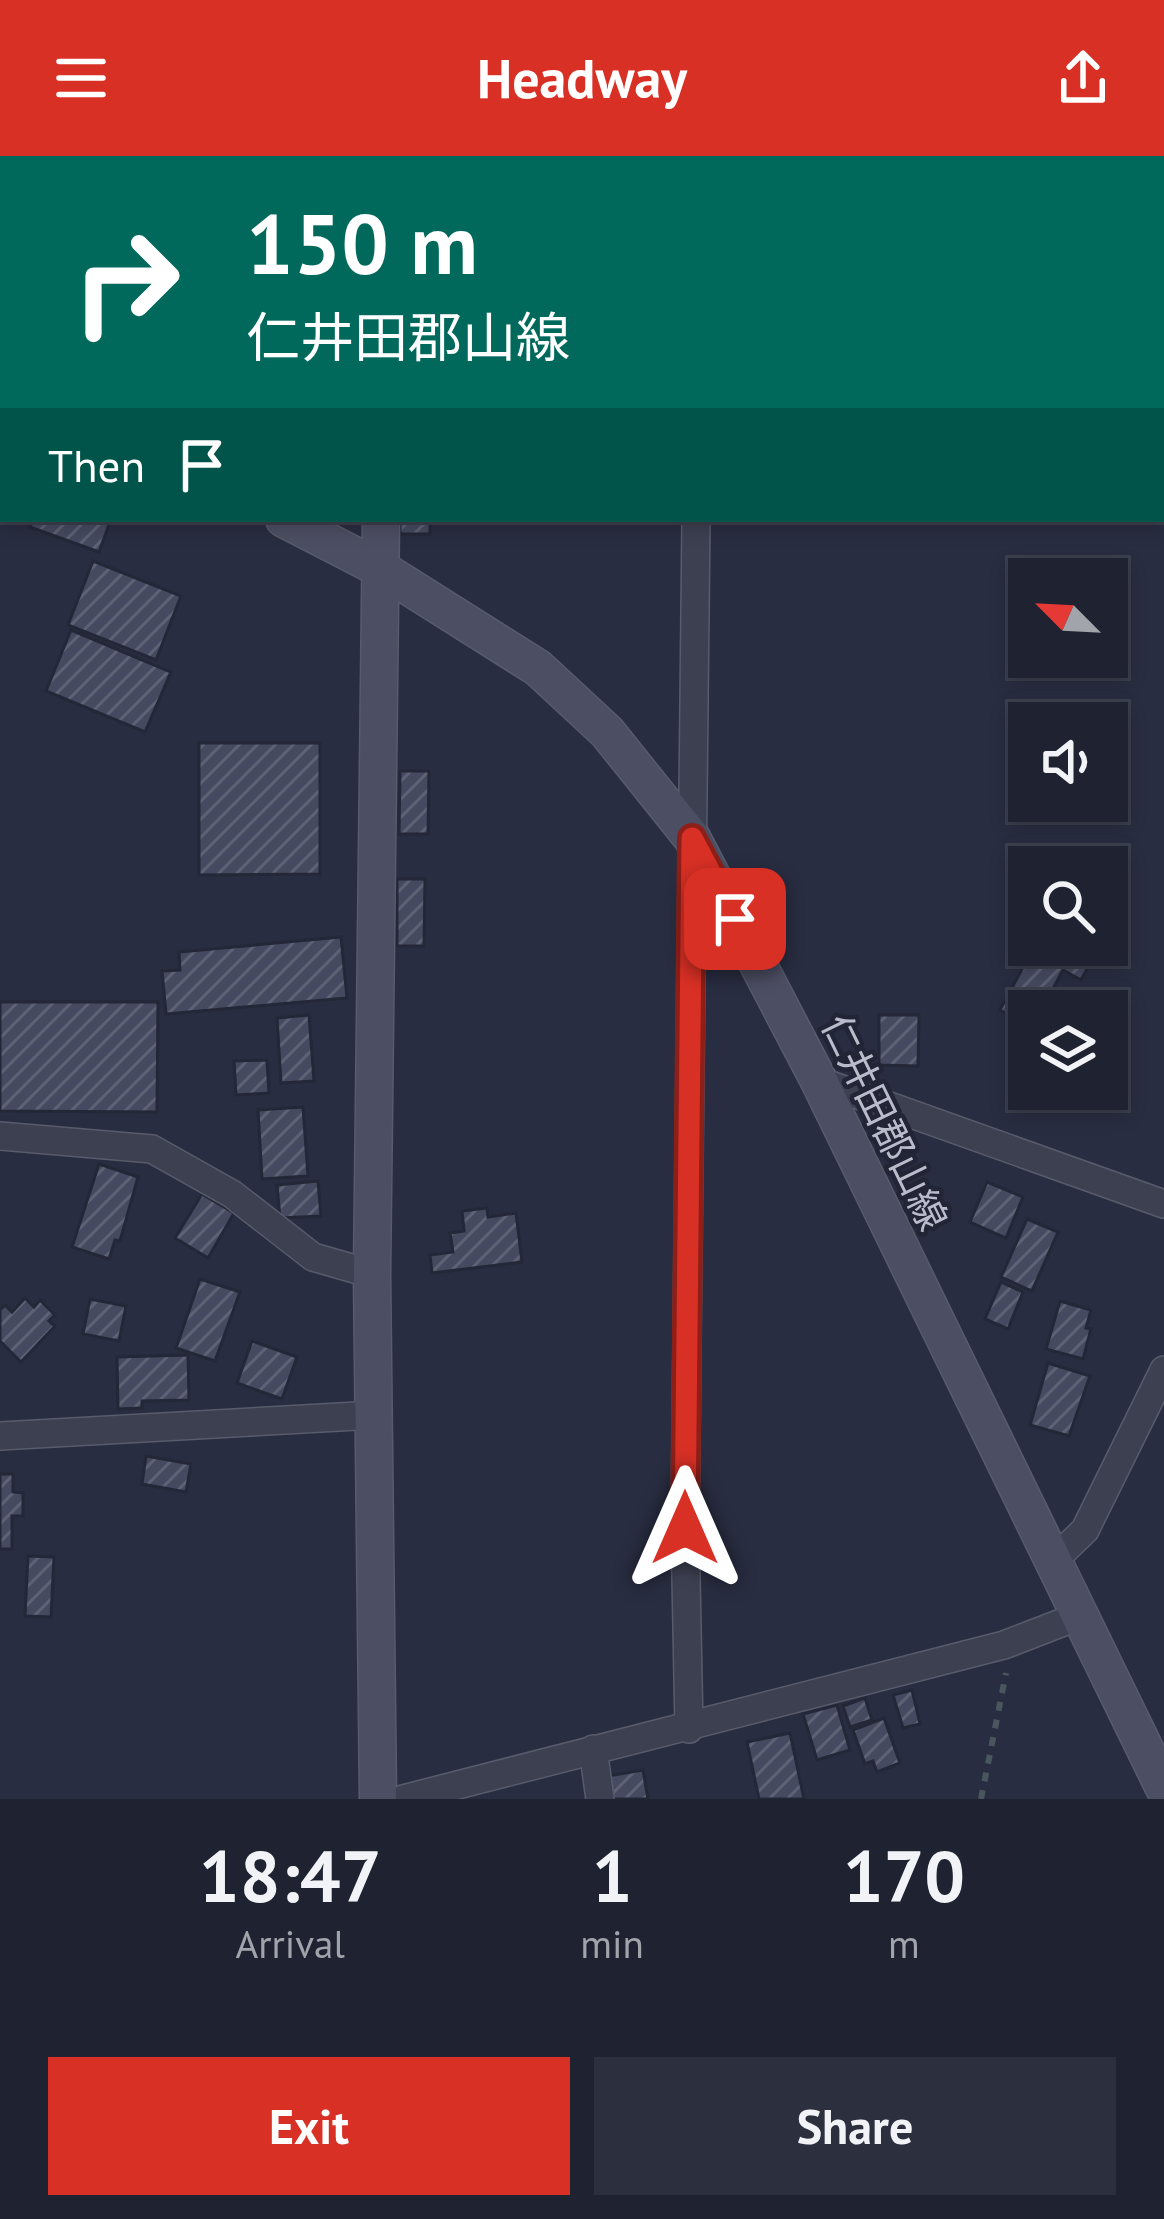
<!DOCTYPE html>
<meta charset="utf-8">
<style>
:root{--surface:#1f2231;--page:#2c2f3d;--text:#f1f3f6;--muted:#a1a4ab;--line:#3c3f4d;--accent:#d93025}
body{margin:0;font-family:"PT Sans","Noto Sans JP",sans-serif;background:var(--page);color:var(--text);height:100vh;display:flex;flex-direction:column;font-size:45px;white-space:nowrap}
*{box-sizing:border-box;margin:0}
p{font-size:39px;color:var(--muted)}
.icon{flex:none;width:66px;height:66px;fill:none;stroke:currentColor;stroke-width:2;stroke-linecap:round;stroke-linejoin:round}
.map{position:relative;height:1643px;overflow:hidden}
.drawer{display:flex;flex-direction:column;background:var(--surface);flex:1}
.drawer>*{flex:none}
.banner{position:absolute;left:0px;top:0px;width:1164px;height:366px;box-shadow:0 6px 18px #0003,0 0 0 3px var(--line);background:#00695c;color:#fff;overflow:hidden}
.needle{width:78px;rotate:294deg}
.controls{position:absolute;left:1008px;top:402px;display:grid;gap:24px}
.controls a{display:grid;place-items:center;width:120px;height:120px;border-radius:0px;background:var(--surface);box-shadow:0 6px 18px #0003,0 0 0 3px var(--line);font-size:60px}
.pin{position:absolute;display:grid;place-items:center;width:102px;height:102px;color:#fff;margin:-51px;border-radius:24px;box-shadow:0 6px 18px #0006}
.me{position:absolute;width:132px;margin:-66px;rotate:0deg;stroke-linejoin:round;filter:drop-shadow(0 0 9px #0008)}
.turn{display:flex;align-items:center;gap:42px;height:252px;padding:0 48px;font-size:54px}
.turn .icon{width:156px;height:156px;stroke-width:2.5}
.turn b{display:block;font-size:84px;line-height:102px}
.then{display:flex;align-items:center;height:114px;padding:0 48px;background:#0003;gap:24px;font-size:45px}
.eta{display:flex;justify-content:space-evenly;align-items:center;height:204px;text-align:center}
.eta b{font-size:72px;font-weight:700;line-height:84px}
.action{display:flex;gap:24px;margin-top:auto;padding:24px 48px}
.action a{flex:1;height:138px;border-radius:0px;background:var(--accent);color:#fff;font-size:48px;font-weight:700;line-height:138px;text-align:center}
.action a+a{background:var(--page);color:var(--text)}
header{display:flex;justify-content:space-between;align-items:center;height:156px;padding:0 48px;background:var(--accent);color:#fff;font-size:54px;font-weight:700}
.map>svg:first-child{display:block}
.building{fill:url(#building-hatch);stroke:#242738;stroke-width:3}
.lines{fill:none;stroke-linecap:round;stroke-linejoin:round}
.street-casing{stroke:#585b6b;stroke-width:30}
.secondary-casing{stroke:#585b6b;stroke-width:39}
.path{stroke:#49565e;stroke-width:6;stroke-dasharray:9 9;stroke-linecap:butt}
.street{stroke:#3d4051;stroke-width:27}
.secondary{stroke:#4c4e63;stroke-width:36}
.route-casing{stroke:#8d1f18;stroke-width:30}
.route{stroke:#d93025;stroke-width:21}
.labels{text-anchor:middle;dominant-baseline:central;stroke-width:9;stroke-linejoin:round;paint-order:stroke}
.street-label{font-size:39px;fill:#babccb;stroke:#222536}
</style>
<header><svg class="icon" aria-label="menu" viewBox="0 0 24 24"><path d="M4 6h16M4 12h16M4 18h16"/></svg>Headway<svg class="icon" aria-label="share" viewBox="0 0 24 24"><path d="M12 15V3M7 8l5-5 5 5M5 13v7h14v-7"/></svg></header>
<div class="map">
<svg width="1164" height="1643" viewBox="0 0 1164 1643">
<defs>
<pattern id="building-hatch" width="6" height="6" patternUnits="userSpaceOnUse" patternTransform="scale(3)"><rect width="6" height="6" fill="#464a60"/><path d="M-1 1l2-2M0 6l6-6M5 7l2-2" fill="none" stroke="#5f6275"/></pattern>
</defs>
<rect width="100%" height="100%" fill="#292d41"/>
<!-- building -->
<g class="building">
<polygon points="33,363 111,363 99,396 30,371"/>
<rect x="400" y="363" width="30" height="15"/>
<polygon points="93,405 181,440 156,504 68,469"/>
<polygon points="71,474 171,516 145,576 46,535"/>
<polygon points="199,587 320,587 320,718 199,719"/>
<polygon points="400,615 429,615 428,678 399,678"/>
<polygon points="397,723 425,723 424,790 397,790"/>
<polygon points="341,781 347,842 166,858 162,815 180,814 179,796"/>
<polygon points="1035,789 1081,789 1096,797 1081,824 1063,814 1041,855 1029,855 1029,870 1000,854"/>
<polygon points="0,846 158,846 157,956 0,955"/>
<polygon points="309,859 314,925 281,927 277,862"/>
<polygon points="879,859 919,859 918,910 879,909"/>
<polygon points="267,904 269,937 236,939 234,905"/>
<polygon points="303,951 308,1020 262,1023 258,954"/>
<polygon points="99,1008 138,1021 120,1085 115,1084 109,1103 72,1091"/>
<polygon points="318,1025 321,1060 280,1062 277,1029"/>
<polygon points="987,1026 1023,1041 1006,1082 970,1066"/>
<polygon points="202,1038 234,1057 208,1102 175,1082"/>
<polygon points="487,1052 488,1061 516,1057 522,1106 432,1117 430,1099 453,1096 450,1077 464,1075 462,1055"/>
<polygon points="1027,1063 1058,1076 1032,1135 1001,1121"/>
<polygon points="200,1123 240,1136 215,1205 176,1192"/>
<polygon points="1001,1126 1023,1136 1008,1173 985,1163"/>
<polygon points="25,1142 34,1151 40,1144 55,1159 49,1165 55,1170 21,1206 0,1185 0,1154 5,1149 12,1156"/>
<polygon points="90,1143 126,1150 119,1185 83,1178"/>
<polygon points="1060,1145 1091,1154 1086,1172 1091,1173 1083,1203 1046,1193"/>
<polygon points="252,1185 297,1201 282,1243 237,1227"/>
<polygon points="188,1199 189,1244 142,1245 142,1252 118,1253 117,1201"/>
<polygon points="1048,1207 1090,1220 1069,1280 1030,1269"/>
<polygon points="146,1300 191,1308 186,1336 142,1328"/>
<polygon points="0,1318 13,1318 13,1336 23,1337 23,1360 12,1360 12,1393 0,1393"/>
<polygon points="28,1400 54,1401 51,1461 25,1460"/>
<polygon points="912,1534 920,1568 903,1572 893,1539"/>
<polygon points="865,1542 872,1564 850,1571 843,1550"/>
<polygon points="837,1549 850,1594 817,1604 803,1558"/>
<polygon points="884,1562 900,1607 877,1616 873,1605 865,1608 853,1574"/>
<polygon points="790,1577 804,1643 759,1643 747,1586"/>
<polygon points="643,1614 648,1643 612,1643 608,1620"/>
</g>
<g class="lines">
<defs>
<g id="street">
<polyline points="701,3 701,0"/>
<polyline points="819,925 1164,1048"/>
<polyline points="0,980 152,993 232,1038 313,1101 372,1118"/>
<polyline points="0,1280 375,1259"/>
<polyline points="1054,1404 1085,1374 1164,1214"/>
<polyline points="689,1573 685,1372 696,363"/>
<polyline points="593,1593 600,1643"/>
<polyline points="403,1643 1004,1489 1079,1460"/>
</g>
<g id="secondary">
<polyline points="383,3 383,0"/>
<polyline points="0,217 3,218"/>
<polyline points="284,363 381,413 538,512 607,576 692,682 819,925 1164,1632"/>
<polyline points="378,1643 372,1118 381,363"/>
</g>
</defs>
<!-- street casing -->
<use href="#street" class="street-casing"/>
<!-- secondary casing -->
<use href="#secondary" class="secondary-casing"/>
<!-- path -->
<polyline class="path" points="981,1643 1006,1517"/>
<!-- street -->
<use href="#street" class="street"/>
<!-- secondary -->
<use href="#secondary" class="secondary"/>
</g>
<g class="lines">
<defs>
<polyline id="route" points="685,1372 692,682 735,763"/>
</defs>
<!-- route casing -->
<use href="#route" class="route-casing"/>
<!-- route -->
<use href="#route" class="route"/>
</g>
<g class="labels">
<!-- street labels -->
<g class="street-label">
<text transform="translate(885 966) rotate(64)">仁井田郡山線</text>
</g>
</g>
</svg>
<div class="controls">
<a><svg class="needle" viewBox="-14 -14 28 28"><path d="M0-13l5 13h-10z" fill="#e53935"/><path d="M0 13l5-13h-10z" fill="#a1a4ab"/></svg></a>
<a><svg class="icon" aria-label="sound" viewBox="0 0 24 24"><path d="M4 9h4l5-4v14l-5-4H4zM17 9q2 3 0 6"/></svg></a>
<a><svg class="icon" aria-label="search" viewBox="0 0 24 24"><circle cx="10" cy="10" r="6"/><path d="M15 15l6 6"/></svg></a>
<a><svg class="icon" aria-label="layers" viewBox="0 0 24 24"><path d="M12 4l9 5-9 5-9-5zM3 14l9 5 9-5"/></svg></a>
</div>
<div class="pin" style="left:735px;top:763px;background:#d93025"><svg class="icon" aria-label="arrive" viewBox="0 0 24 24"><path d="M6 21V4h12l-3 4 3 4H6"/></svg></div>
<svg class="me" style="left:685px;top:1372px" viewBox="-20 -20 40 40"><path d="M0-17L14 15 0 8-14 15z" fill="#d93025" stroke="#fff" stroke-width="4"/></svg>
<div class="banner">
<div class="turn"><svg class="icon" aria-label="right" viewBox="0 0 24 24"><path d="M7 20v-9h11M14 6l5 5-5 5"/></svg><div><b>150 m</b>仁井田郡山線</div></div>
<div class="then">Then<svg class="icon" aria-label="arrive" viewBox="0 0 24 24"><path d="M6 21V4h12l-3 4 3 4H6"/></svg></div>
</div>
</div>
<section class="drawer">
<div class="eta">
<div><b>18:47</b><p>Arrival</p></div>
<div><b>1</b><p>min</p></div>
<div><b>170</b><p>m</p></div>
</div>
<div class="action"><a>Exit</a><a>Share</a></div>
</section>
